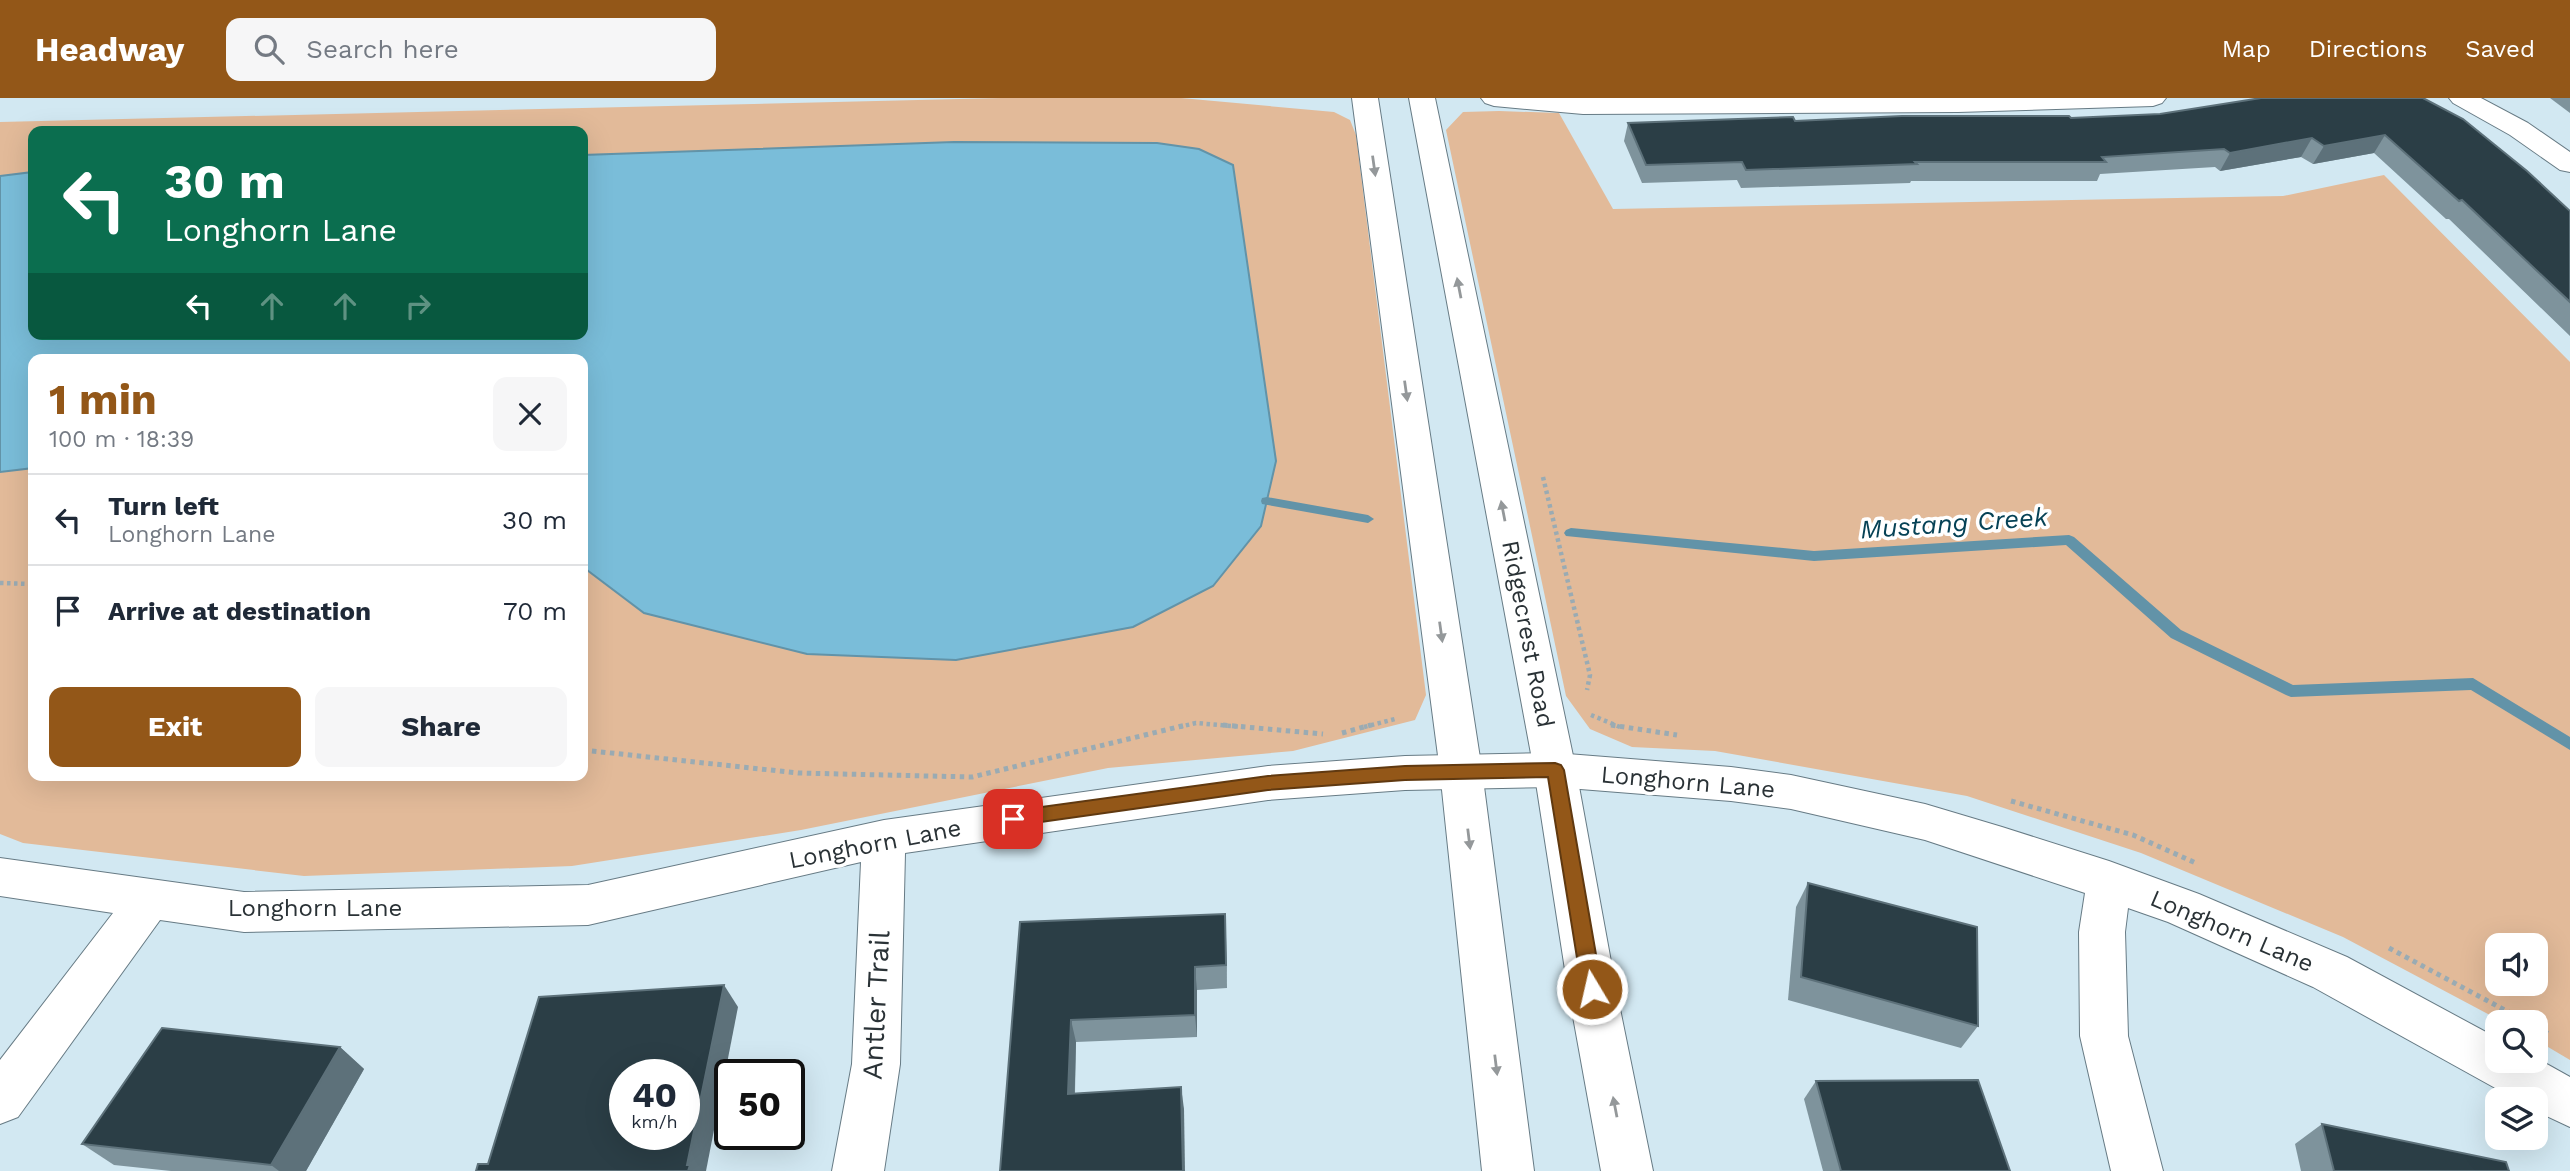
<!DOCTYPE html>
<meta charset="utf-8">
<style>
:root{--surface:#fff;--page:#f6f6f7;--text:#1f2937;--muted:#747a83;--line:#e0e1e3;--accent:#935718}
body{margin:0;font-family:"Work Sans",sans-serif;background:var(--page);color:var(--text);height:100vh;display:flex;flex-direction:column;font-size:26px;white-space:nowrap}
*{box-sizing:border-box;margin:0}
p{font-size:23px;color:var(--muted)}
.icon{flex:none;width:38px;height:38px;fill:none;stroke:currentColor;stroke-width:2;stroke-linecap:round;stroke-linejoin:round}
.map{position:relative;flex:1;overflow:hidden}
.drawer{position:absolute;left:28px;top:256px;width:560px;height:427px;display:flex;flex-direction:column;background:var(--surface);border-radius:14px;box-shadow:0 7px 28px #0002}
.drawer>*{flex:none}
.hud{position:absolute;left:28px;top:28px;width:560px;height:214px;border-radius:14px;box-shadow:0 7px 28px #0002;background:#0b6e4f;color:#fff;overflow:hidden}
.controls{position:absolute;left:2485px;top:835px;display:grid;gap:14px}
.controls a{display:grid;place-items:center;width:63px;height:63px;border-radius:14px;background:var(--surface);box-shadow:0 7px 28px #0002;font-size:35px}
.speed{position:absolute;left:609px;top:961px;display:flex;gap:14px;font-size:35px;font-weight:700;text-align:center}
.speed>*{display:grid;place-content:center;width:91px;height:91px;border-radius:50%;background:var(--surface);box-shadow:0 7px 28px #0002;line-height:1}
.speed small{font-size:18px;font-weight:400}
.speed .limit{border:4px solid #111;border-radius:10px;background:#fff;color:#111}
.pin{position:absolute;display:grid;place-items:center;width:60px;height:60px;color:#fff;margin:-30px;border-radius:14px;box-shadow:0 4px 10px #0006}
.me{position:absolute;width:77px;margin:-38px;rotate:351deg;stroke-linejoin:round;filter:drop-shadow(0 0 5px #0008)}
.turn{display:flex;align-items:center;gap:24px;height:147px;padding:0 21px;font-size:32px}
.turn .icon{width:91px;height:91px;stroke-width:2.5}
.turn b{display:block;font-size:49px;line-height:60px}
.lanes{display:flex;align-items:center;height:66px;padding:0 21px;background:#0003;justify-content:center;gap:35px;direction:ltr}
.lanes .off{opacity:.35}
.round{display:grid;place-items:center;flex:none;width:74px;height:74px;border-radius:14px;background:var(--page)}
.summary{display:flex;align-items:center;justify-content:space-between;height:119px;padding:0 21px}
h1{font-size:42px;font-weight:700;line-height:52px;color:var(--accent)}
.cta{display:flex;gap:14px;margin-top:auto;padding:14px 21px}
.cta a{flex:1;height:80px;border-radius:14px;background:var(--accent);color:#fff;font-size:28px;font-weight:700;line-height:80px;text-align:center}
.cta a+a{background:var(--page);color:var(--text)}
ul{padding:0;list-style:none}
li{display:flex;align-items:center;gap:21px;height:91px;padding:0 21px;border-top:2px solid var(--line)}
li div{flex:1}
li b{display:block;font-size:26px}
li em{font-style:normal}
header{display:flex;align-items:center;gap:42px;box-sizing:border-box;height:98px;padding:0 35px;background:var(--accent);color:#fff}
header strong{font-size:33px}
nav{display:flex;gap:38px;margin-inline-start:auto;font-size:24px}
.search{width:490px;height:63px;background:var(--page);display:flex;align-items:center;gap:18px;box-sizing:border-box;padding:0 24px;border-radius:14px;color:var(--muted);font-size:26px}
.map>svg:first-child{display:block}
.green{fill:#e2ba99;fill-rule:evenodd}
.water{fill:#7abdd9;stroke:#6293a8;stroke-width:2}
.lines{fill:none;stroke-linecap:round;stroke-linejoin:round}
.stream{fill:#6293a8;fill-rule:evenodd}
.minor-casing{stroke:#677b85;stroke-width:2}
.secondary-casing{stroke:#677b85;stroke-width:2}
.path-far1{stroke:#9aabb3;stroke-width:4.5;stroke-dasharray:3.5 3.5;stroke-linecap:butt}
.path{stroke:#9aabb3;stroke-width:5;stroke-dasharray:4.5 4.5;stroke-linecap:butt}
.minor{fill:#fff;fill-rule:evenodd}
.secondary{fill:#fff;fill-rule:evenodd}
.wall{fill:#7e939c}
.shaded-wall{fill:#5d717a}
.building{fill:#2b3e46;stroke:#5d717a;stroke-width:2;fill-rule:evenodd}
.oneway{fill:#94989a}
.route{fill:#935718;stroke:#603910;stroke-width:2}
.labels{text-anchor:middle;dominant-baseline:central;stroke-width:7;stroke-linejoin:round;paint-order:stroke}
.street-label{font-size:24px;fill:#2a3236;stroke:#fff}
.water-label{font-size:26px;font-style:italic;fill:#064256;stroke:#fff}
.near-street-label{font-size:28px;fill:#2a3236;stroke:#fff}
</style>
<header>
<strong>Headway</strong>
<div class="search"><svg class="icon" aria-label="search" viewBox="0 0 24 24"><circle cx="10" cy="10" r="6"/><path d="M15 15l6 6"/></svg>Search here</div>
<nav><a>Map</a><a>Directions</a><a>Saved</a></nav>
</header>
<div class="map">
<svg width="2570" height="1073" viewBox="0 0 2570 1073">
<rect width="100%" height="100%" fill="#d2e8f2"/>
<!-- green -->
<g class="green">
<path d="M 1001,0 L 1181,0 L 1334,14 L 1350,22 L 1356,37 L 1426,597 L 1415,622 L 1293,653 L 1108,670 L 801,732 L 572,768 L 304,778 L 23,745 L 0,736 L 0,24 ZM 33,33 L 583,33 L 583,236 L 33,236 ZM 33,261 L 583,261 L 583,677 L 33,677 Z"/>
<path d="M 1499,13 L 1559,15 L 1613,111 L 2283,98 L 2384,77 L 2570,264 L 2570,962 L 2536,942 L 2536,924 L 2503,924 L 2343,839 L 2141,755 L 1967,698 L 1715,653 L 1632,649 L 1590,631 L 1566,598 L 1446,32 L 1463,14 ZM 2497,847 L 2536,847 L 2536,886 L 2497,886 Z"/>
</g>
<!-- water -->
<polygon class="water" points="954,44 1157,45 1199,51 1233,67 1276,363 1261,428 1213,488 1133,529 956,562 807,556 644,515 583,469 583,261 33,261 33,370 0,374 0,78 33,74 33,236 583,236 583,57"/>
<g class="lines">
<!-- stream -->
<g class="stream">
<polygon points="1267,399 1368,417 1374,421 1368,425 1262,406 1261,403 1262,400"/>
<polygon points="1571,430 1814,453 2069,437 2074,439 2181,532 2293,587 2473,580 2570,639 2570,652 2471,592 2291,599 2286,597 2171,540 2066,447 1814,463 1566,438 1564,435 1566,432"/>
</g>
<defs>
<g id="minor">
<polygon points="1481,0 2166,0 2162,5 2153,8 1958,14 1583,16 1494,8 1485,5"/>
<polygon points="2449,0 2481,0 2528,25 2570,54 2570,74 2560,72 2510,37 2453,5"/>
<polygon points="1555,655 1731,669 1791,677 1925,706 2002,729 2109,763 2199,796 2347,859 2497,940 2497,962 2536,962 2536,960 2570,979 2570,1029 2536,1013 2536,1001 2515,1001 2313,889 2168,824 2128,810 2125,834 2128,938 2163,1073 2111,1073 2080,938 2079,834 2085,795 1925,742 1791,711 1731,703 1555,689 1405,692 1268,702 905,755 900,966 884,1073 832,1073 852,966 861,764 588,827 244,834 160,822 18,1019 0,1026 0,962 113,815 0,798 0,760 244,794 588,787 884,722 1268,668 1405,658"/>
</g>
<g id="secondary">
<polygon points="1352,0 1378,0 1482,673 1534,1073 1482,1073 1440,673"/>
<polygon points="1409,0 1435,0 1576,672 1616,891 1653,1073 1601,1073 1568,891 1534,672"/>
</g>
</defs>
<!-- minor casing -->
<use href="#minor" class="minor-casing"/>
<!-- secondary casing -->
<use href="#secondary" class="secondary-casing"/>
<!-- path-far1 -->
<g class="path-far1">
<polyline points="1543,379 1590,577 1587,592"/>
<polyline points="0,485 33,486"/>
<polyline points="1591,617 1620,629"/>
<polyline points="1179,629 1196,625 1243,629"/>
<polyline points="1364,629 1395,621"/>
</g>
<!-- path -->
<g class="path">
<polyline points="1223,627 1323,636"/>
<polyline points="1611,627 1677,637"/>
<polyline points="1342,635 1371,627"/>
<polyline points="583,652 798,675 972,679 1186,627"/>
<polyline points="2011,703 2133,737 2198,766"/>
<polyline points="2389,850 2527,924"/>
<polyline points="2536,929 2551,937"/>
</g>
<!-- minor -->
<use href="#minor" class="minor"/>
<!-- secondary -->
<use href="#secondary" class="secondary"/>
</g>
<!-- wall -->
<g class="wall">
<polygon points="2423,0 2570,113 2570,238 2449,121 2446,121 2374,55 2313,66 2301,59 2220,73 2215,69 2100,76 2097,83 1911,83 1910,85 1741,90 1737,82 1642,85 1624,43 1628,25 2071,20 2160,16"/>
<polygon points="2550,0 2570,0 2570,15"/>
<polygon points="1808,785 1978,928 1961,950 1788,902 1796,809"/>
<polygon points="1225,816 1227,890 1197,892 1197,939 1076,944 1075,995 1184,1011 1000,1073 1020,824"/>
<polygon points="340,949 364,971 306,1073 171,1073 114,1067 82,1046"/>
<polygon points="1816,983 2010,1073 1823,1073 1804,1001"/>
<polygon points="2322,1026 2509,1073 2301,1073 2295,1046"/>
</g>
<!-- shaded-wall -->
<g class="shaded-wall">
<polygon points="2385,37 2374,55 2313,66 2324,48"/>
<polygon points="2312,40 2301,59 2220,73 2230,55"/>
<polygon points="1225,816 1226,839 1227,890 1226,867"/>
<polygon points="1195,869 1197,892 1197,939 1195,917"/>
<polygon points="724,887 738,909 706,1073 688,1073 687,1067"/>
<polygon points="1071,922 1076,944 1074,1017 1068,996"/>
<polygon points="340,949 364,971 306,1073 279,1073 271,1067"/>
<polygon points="1181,989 1184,1011 1185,1073 1183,1073"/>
</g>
<!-- building -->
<g class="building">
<polygon points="2261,0 2423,0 2463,21 2527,73 2570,113 2570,204 2462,102 2459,103 2385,37 2324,48 2312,40 2230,55 2224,51 2102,59 2106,64 1915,64 1917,66 1746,72 1742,64 1646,67 1628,25 1793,19 1795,23 1902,18 2069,18 2071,20 2160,16"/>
<polygon points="1808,785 1977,829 1978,928 1801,879"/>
<polygon points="1225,816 1226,867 1195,869 1195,917 1071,922 1068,996 1181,989 1183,1073 1000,1073 1020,824"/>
<path d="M 724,887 L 687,1067 L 690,1067 L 688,1073 L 476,1073 L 478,1066 L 488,1066 L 539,899 ZM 625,976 L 684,976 L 684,1036 L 625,1036 Z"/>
<polygon points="162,930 340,949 271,1067 82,1046"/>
<polygon points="1978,982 2010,1073 1841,1073 1816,983"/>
<polygon points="2322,1026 2506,1064 2509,1073 2334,1073"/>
</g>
<!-- one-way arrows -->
<defs><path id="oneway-solid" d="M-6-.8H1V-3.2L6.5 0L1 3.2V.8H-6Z" transform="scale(1.75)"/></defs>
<g class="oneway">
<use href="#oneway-solid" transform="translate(1374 68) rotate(82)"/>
<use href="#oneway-solid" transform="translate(1459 190) rotate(-101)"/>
<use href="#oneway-solid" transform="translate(1406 293) rotate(82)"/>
<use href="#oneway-solid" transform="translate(1503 413) rotate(-101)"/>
<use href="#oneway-solid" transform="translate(1441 534) rotate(82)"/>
<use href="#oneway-solid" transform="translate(1469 741) rotate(83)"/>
<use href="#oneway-solid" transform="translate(1496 967) rotate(83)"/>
<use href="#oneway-solid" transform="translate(1615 1009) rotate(-101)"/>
</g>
<!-- route -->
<polygon class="route" points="1555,665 1561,667 1564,672 1602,891 1599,897 1592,900 1585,897 1582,891 1548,679 1405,682 1268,692 1013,728 1006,726 1004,721 1006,715 1013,713 1268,678 1405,668"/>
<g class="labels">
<!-- street labels -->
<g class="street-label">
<text transform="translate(1528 536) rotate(79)">Ridgecrest Road</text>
<text transform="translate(1688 684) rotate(5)">Longhorn Lane</text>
<text transform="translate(875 746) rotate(-11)">Longhorn Lane</text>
<text x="315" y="810">Longhorn Lane</text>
<text transform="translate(2232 833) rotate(23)">Longhorn Lane</text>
</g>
<!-- water labels -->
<g class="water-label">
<text transform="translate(1954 425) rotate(-4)">Mustang Creek</text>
</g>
<!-- near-street labels -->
<g class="near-street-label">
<text transform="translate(876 907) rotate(-87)">Antler Trail</text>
</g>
</g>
</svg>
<div class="controls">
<a><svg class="icon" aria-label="sound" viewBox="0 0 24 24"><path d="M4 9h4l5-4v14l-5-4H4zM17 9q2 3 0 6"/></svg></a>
<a><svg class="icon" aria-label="search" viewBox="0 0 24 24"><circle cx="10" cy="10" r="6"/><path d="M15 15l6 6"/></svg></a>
<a><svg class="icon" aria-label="layers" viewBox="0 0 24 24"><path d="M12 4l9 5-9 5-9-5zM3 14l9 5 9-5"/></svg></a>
</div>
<div class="speed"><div>40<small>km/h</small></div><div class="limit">50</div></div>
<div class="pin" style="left:1013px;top:721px;background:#d93025"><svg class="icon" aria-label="arrive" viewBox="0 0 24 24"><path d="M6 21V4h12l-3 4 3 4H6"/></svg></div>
<svg class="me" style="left:1592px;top:891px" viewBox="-20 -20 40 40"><circle r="17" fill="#935718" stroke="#fff" stroke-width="3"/><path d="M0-11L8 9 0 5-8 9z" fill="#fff"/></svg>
<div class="hud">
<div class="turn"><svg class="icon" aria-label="left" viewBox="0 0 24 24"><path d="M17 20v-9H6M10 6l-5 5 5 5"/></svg><div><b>30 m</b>Longhorn Lane</div></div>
<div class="lanes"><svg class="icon" aria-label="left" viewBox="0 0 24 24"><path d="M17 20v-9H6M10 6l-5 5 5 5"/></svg><svg class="icon off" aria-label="ahead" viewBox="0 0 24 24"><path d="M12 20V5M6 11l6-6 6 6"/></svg><svg class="icon off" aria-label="ahead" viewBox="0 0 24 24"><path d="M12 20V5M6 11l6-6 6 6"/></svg><svg class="icon off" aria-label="right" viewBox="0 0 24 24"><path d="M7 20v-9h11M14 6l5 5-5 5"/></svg></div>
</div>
<section class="drawer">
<div class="summary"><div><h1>1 min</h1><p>100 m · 18:39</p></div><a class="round"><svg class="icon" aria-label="close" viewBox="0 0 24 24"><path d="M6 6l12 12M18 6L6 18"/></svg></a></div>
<ul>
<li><svg class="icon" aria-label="left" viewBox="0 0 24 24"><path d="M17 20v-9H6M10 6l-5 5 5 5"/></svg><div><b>Turn left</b><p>Longhorn Lane</p></div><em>30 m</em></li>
<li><svg class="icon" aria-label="arrive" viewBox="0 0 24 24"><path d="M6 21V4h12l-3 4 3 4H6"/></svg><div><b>Arrive at destination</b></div><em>70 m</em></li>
</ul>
<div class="cta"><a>Exit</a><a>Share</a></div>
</section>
</div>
